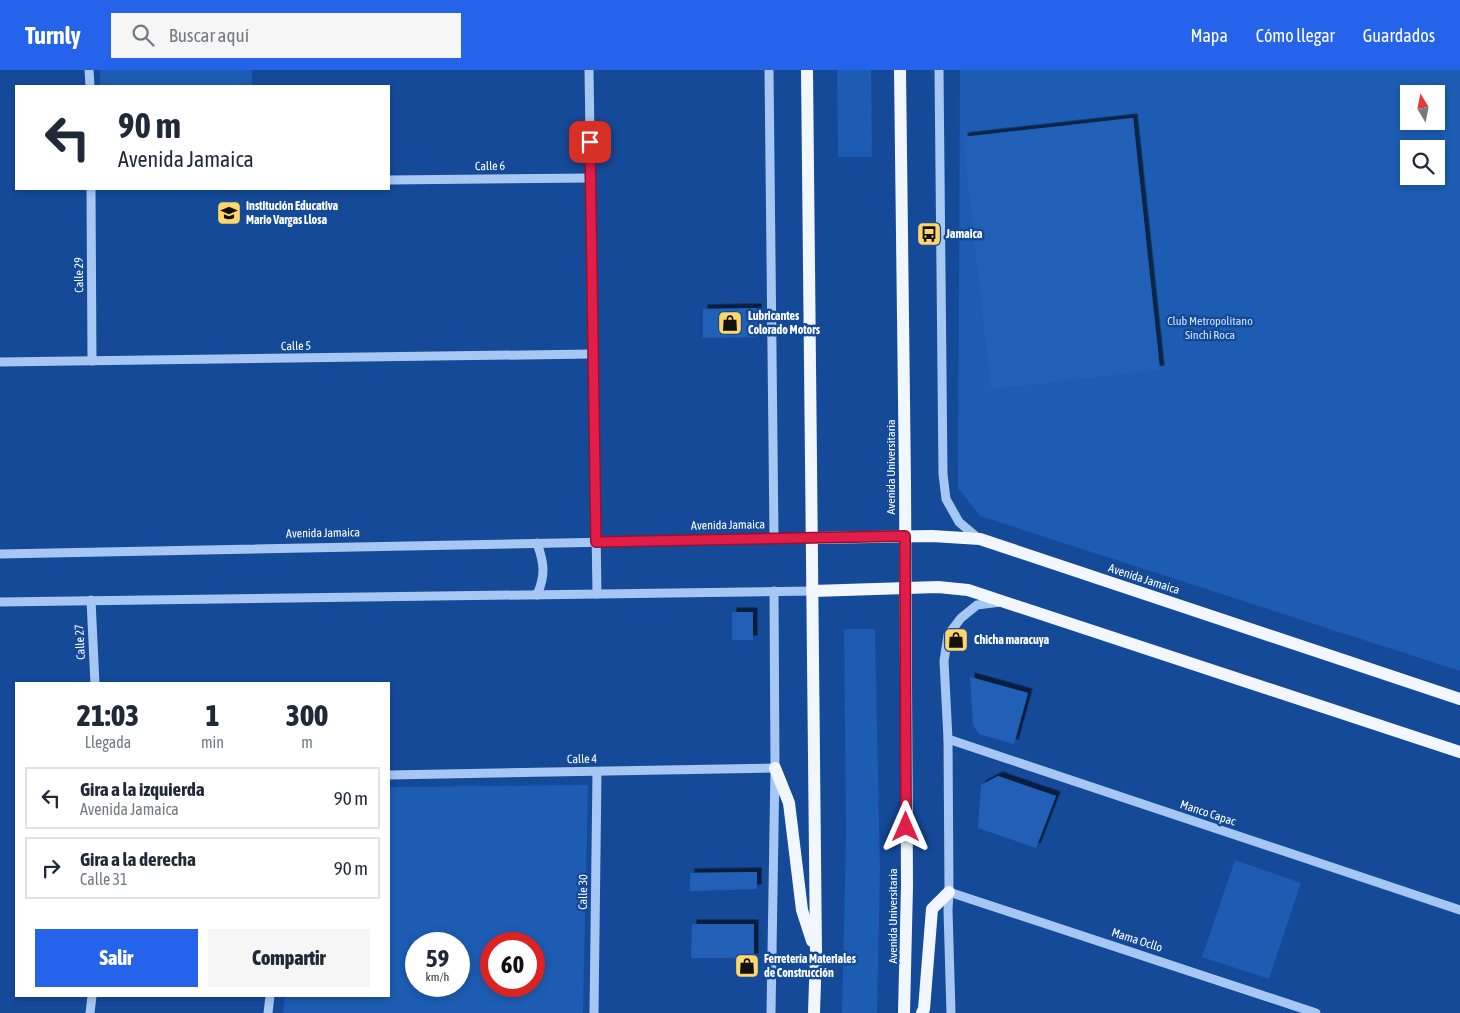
<!DOCTYPE html>
<html lang="es">
<meta charset="utf-8">
<style>
:root{--surface:#fff;--page:#f6f6f7;--text:#1f2937;--muted:#747a83;--line:#e0e1e3;--accent:#2563eb}
body{margin:0;font-family:"Asap Condensed",sans-serif;background:var(--page);color:var(--text);height:100vh;display:flex;flex-direction:column;font-size:19px;white-space:nowrap}
*{box-sizing:border-box;margin:0}
p{font-size:16px;color:var(--muted)}
.icon{flex:none;width:28px;height:28px;fill:none;stroke:currentColor;stroke-width:2;stroke-linecap:round;stroke-linejoin:round}
.map{position:relative;flex:1;overflow:hidden}
.panel{position:absolute;left:15px;top:612px;width:375px;height:315px;display:flex;flex-direction:column;background:var(--surface);border-radius:0px;box-shadow:0 2px 8px #0003}
.panel>*{flex:none}
.guide{position:absolute;left:15px;top:15px;width:375px;height:105px;border-radius:0px;box-shadow:0 2px 8px #0003;background:#fff;color:var(--text);overflow:hidden}
.needle{width:32px;rotate:350deg}
.tools{position:absolute;left:1400px;top:15px;display:grid;gap:10px}
.tools a{display:grid;place-items:center;width:45px;height:45px;border-radius:0px;background:var(--surface);box-shadow:0 2px 8px #0003;font-size:25px}
.speed{position:absolute;left:405px;top:862px;display:flex;gap:10px;font-size:25px;font-weight:700;text-align:center}
.speed>*{display:grid;place-content:center;width:65px;height:65px;border-radius:50%;background:var(--surface);box-shadow:0 2px 8px #0003;line-height:1}
.speed small{font-size:12px;font-weight:400}
.speed .limit{border:8px solid #d22;background:#fff;color:#111}
.pin{position:absolute;display:grid;place-items:center;width:42px;height:42px;color:#fff;margin:-21px;border-radius:10px;box-shadow:0 2px 8px #0006}
.me{position:absolute;width:55px;margin:-28px;rotate:0deg;stroke-linejoin:round;filter:drop-shadow(0 0 4px #0008)}
.turn{display:flex;align-items:center;gap:18px;height:105px;padding:0 20px;font-size:22px}
.turn .icon{width:65px;height:65px;stroke-width:2.5}
.turn b{display:block;font-size:35px;line-height:42px}
.eta{display:flex;justify-content:space-evenly;align-items:center;height:85px;text-align:center}
.eta b{font-size:30px;font-weight:800;line-height:35px}
.button{display:flex;gap:10px;margin-top:auto;padding:10px 20px}
.button a{flex:1;height:58px;border-radius:0px;background:var(--accent);color:#fff;font-size:20px;font-weight:800;line-height:58px;text-align:center}
.button a+a{background:var(--page);color:var(--text)}
ul{padding:0;list-style:none}
li{display:flex;align-items:center;gap:15px;height:62px;margin:0 10px 8px;padding:0 10px;border:2px solid var(--line);border-radius:0px}
li div{flex:1}
li b{display:block;font-size:19px}
li em{font-style:normal}
header{display:flex;align-items:center;gap:30px;box-sizing:border-box;height:70px;padding:0 25px;background:var(--accent);color:#fff}
header strong{font-size:24px}
nav{display:flex;gap:28px;margin-inline-start:auto;font-size:18px}
.search{width:350px;height:45px;background:var(--page);display:flex;align-items:center;gap:12px;box-sizing:border-box;padding:0 18px;border-radius:0px;color:var(--muted);font-size:19px}
.map>svg:first-child{display:block}
.green{fill:#1c5cb2;fill-rule:evenodd}
.building{fill:#2261b7;filter:url(#shadow)}
.lines{fill:none;stroke-linecap:round;stroke-linejoin:round}
.minor{stroke:#a6c7f3;stroke-width:9}
.major{stroke:#f2f7ff;stroke-width:12}
.route-casing{stroke:#92132f;stroke-width:12}
.route{stroke:#e11d48;stroke-width:9}
.labels{text-anchor:middle;dominant-baseline:central;stroke-width:5;stroke-linejoin:round;paint-order:stroke}
.street-label{font-size:12px;fill:#fff;stroke:#144a98}
.poi-label{font-size:12px;font-weight:bold;fill:#fff;stroke:#144a98;text-anchor:start}
.park-label{font-size:12px;fill:#cee2fd;stroke:#144a98}
</style>
<header>
<strong>Turnly</strong>
<div class="search"><svg class="icon" aria-label="search" viewBox="0 0 24 24"><circle cx="10" cy="10" r="6"/><path d="M15 15l6 6"/></svg>Buscar aquí</div>
<nav><a>Mapa</a><a>Cómo llegar</a><a>Guardados</a></nav>
</header>
<div class="map">
<svg width="1460" height="943" viewBox="0 0 1460 943">
<defs>
<filter id="shadow"><feDropShadow dx="4.5" dy="-4.5" stdDeviation="0" flood-color="#0009"/></filter>
</defs>
<rect width="100%" height="100%" fill="#144a98"/>
<!-- green -->
<g class="green">
<rect x="100" y="0" width="152" height="16"/>
<polygon points="837,0 871,0 872,87 838,87"/>
<path d="M 960,0 L 1460,0 L 1460,601 L 980,446 L 958,418 ZM 1409,24 L 1436,24 L 1436,51 L 1409,51 ZM 1409,79 L 1436,79 L 1436,106 L 1409,106 Z"/>
<polygon points="844,559 875,559 880,801 877,943 842,943 846,764"/>
<path d="M 588,715 L 583,943 L 283,943 L 285,926 L 389,926 L 389,717 ZM 416,874 L 459,874 L 459,916 L 416,916 ZM 491,874 L 534,874 L 534,916 L 491,916 Z"/>
<polygon points="1235,790 1301,813 1269,909 1202,887"/>
</g>
<!-- building -->
<g class="building">
<polygon points="1133,48 1160,300 991,319 963,67"/>
<polygon points="757,238 757,267 703,268 703,239"/>
<rect x="732" y="542" width="21" height="28"/>
<polygon points="970,607 1028,623 1014,674 979,664 973,655"/>
<polygon points="998,706 1056,726 1036,778 978,758 981,715"/>
<polygon points="757,802 757,819 690,821 690,803"/>
<polygon points="692,854 754,854 754,888 691,888"/>
</g>
<g class="lines">
<!-- minor -->
<g class="minor">
<polyline points="89,0 90,16"/>
<polyline points="589,0 597,524"/>
<polyline points="769,0 774,468"/>
<polyline points="939,0 943,404 946,429 959,452 979,469"/>
<polyline points="389,110 591,108"/>
<polyline points="91,119 92,291"/>
<polyline points="0,292 592,284"/>
<path d="M 537,473 C 544,493 546,504 537,525"/>
<polyline points="0,484 811,468"/>
<polyline points="91,530 95,614"/>
<polyline points="0,532 813,521"/>
<polyline points="948,669 1460,840"/>
<polyline points="389,705 775,698"/>
<polyline points="949,822 1316,943"/>
<polyline points="90,943 92,926"/>
<polyline points="268,943 270,926"/>
<polyline points="594,943 597,702"/>
<polyline points="771,943 775,698 774,521"/>
<polyline points="951,943 948,840 949,822 948,669 944,591 948,565 961,548 977,535 1001,532"/>
</g>
<!-- major -->
<g class="major">
<polyline points="807,0 816,883 814,943"/>
<polyline points="900,0 905,412 907,816 904,943"/>
<polyline points="811,468 932,466 980,469 1460,629"/>
<polyline points="813,521 938,517 968,520 1460,682"/>
<polyline points="775,698 789,733 802,840 812,871"/>
<polyline points="922,943 924,939 932,839 949,822"/>
</g>
</g>
<g class="lines">
<defs>
<polyline id="route" points="590,72 596,472 905,466 906,757"/>
</defs>
<!-- route casing -->
<use href="#route" class="route-casing"/>
<!-- route -->
<use href="#route" class="route"/>
</g>
<!-- icons -->
<defs>
<symbol id="school-square" viewBox="-11 -11 22 22"><rect x="-9" y="-9" width="18" height="18" rx="4" fill="#ffd768" stroke="#144a98"/><path d="M0-5L7-2L0 1L-7-2ZM-4 1L0 2.5L4 1V4Q0 6-4 4Z" fill="#111"/></symbol>
<symbol id="bus-square" viewBox="-11 -11 22 22"><rect x="-9" y="-9" width="18" height="18" rx="4" fill="#ffd768" stroke="#144a98"/><path d="M-5-6H5V4H4V6H2V4H-2V6H-4V4H-5ZM-3.5-4V0h7V-4ZM-3.5 1.2v1.5H-2V1.2ZM2 1.2v1.5H3.5V1.2Z" fill="#111"/></symbol>
<symbol id="shop-square" viewBox="-11 -11 22 22"><rect x="-9" y="-9" width="18" height="18" rx="4" fill="#ffd768" stroke="#144a98"/><path d="M-5-2.5h2.3a2.7 3.5 0 0 1 5.4 0H5L5.5 6h-11ZM-1.5-2.5h3a1.5 2.3 0 0 0-3 0Z" fill="#111"/></symbol>
</defs>
<g fill-rule="evenodd">
<use href="#school-square" x="215" y="129" width="28" height="28"/>
<use href="#bus-square" x="915" y="150" width="28" height="28"/>
<use href="#shop-square" x="716" y="239" width="28" height="28"/>
<use href="#shop-square" x="942" y="556" width="28" height="28"/>
<use href="#shop-square" x="733" y="882" width="28" height="28"/>
</g>
<g class="labels">
<!-- street labels -->
<g class="street-label">
<text transform="translate(490 96) rotate(-1)">Calle 6</text>
<text transform="translate(79 205) rotate(-91)">Calle 29</text>
<text transform="translate(296 276) rotate(-1)">Calle 5</text>
<text transform="translate(891 397) rotate(-90)">Avenida Universitaria</text>
<text transform="translate(728 455) rotate(-1)">Avenida Jamaica</text>
<text transform="translate(323 463) rotate(-1)">Avenida Jamaica</text>
<text transform="translate(1144 509) rotate(18)">Avenida Jamaica</text>
<text transform="translate(80 572) rotate(-93)">Calle 27</text>
<text transform="translate(582 689) rotate(-1)">Calle 4</text>
<text transform="translate(1208 743) rotate(18)">Manco Capac</text>
<text transform="translate(583 822) rotate(-89)">Calle 30</text>
<text transform="translate(893 846) rotate(-90)">Avenida Universitaria</text>
<text transform="translate(1137 870) rotate(18)">Mama Ocllo</text>
</g>
<!-- poi labels -->
<g class="poi-label">
<text x="246" y="136">Institución Educativa<tspan x="246" dy="14">Mario Vargas Llosa</tspan></text>
<text x="946" y="164">Jamaica</text>
<text x="748" y="246">Lubricantes<tspan x="748" dy="14">Colorado Motors</tspan></text>
<text x="974" y="570">Chicha maracuya</text>
<text x="764" y="889">Ferretería Materiales<tspan x="764" dy="14">de Construcción</tspan></text>
</g>
<!-- park labels -->
<g class="park-label">
<text x="1210" y="251">Club Metropolitano<tspan x="1210" dy="14">Sinchi Roca</tspan></text>
</g>
</g>
</svg>
<div class="tools">
<a><svg class="needle" viewBox="-14 -14 28 28"><path d="M0-13l5 13h-10z" fill="#e53935"/><path d="M0 13l5-13h-10z" fill="#747a83"/></svg></a>
<a><svg class="icon" aria-label="search" viewBox="0 0 24 24"><circle cx="10" cy="10" r="6"/><path d="M15 15l6 6"/></svg></a>
</div>
<div class="speed"><div>59<small>km/h</small></div><div class="limit">60</div></div>
<div class="pin" style="left:590px;top:72px;background:#d93025"><svg class="icon" aria-label="arrive" viewBox="0 0 24 24"><path d="M6 21V4h12l-3 4 3 4H6"/></svg></div>
<svg class="me" style="left:906px;top:757px" viewBox="-20 -20 40 40"><path d="M0-17L14 15 0 8-14 15z" fill="#e11d48" stroke="#fff" stroke-width="4"/></svg>
<div class="guide">
<div class="turn"><svg class="icon" aria-label="left" viewBox="0 0 24 24"><path d="M17 20v-9H6M10 6l-5 5 5 5"/></svg><div><b>90 m</b>Avenida Jamaica</div></div>
</div>
<section class="panel">
<div class="eta">
<div><b>21:03</b><p>Llegada</p></div>
<div><b>1</b><p>min</p></div>
<div><b>300</b><p>m</p></div>
</div>
<ul>
<li><svg class="icon" aria-label="left" viewBox="0 0 24 24"><path d="M17 20v-9H6M10 6l-5 5 5 5"/></svg><div><b>Gira a la izquierda</b><p>Avenida Jamaica</p></div><em>90 m</em></li>
<li><svg class="icon" aria-label="right" viewBox="0 0 24 24"><path d="M7 20v-9h11M14 6l5 5-5 5"/></svg><div><b>Gira a la derecha</b><p>Calle 31</p></div><em>90 m</em></li>
</ul>
<div class="button"><a>Salir</a><a>Compartir</a></div>
</section>
</div>
